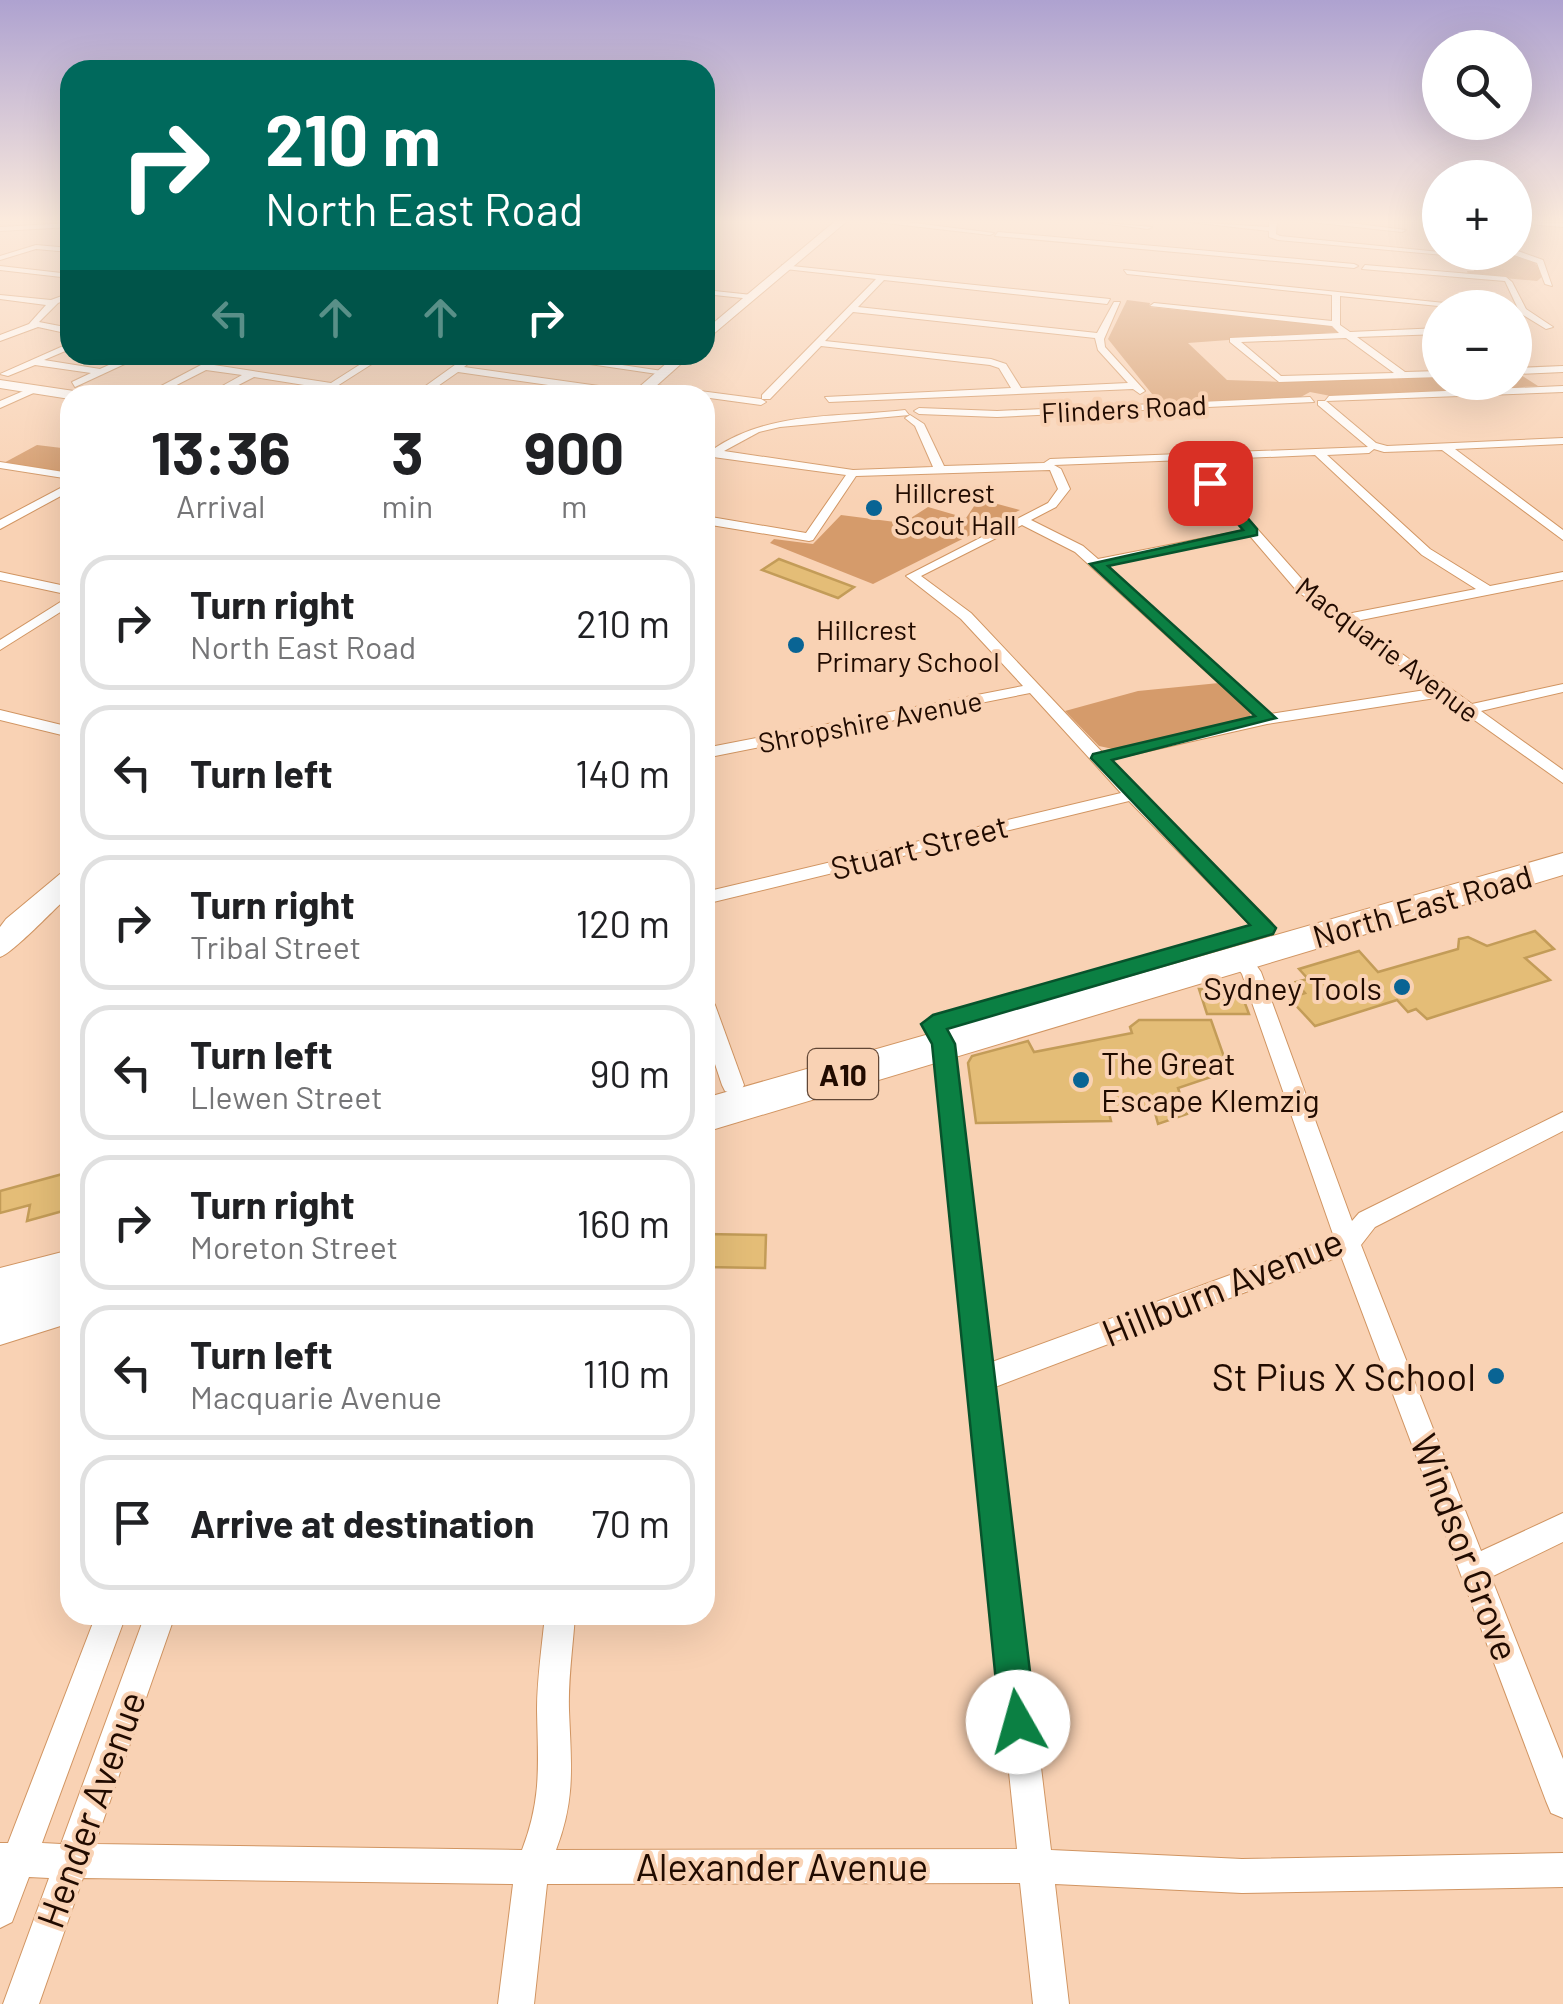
<!DOCTYPE html>
<meta charset="utf-8">
<style>
:root{--surface:#fff;--page:#f2f2f2;--text:#202124;--muted:#757577;--line:#e0e0e0}
body{margin:0;font-family:Barlow,sans-serif;background:var(--page);color:var(--text);height:100vh;display:flex;flex-direction:column;font-size:38px;white-space:nowrap}
*{box-sizing:border-box;margin:0}
p{font-size:32px;color:var(--muted)}
.icon{flex:none;width:55px;height:55px;fill:none;stroke:currentColor;stroke-width:2;stroke-linecap:round;stroke-linejoin:round}
.map{position:relative;flex:1;overflow:hidden}
.side{position:absolute;left:60px;top:385px;width:655px;height:1240px;display:flex;flex-direction:column;background:var(--surface);border-radius:30px;box-shadow:0 10px 40px #0002}
.side>*{flex:none}
.banner{position:absolute;left:60px;top:60px;width:655px;height:305px;border-radius:30px;box-shadow:0 10px 40px #0002;background:#00695c;color:#fff;overflow:hidden}
.fabs{position:absolute;left:1422px;top:30px;display:grid;gap:20px}
.fabs a{display:grid;place-items:center;width:110px;height:110px;border-radius:50%;background:var(--surface);box-shadow:0 10px 40px #0002;font-size:50px}
.pin{position:absolute;display:grid;place-items:center;width:85px;height:85px;color:#fff;margin:-42px;border-radius:20px;box-shadow:0 5px 15px #0006}
.me{position:absolute;width:110px;margin:-55px;rotate:353deg;stroke-linejoin:round;filter:drop-shadow(0 0 8px #0008)}
.turn{display:flex;align-items:center;gap:35px;height:210px;padding:0 40px;font-size:45px}
.turn .icon{width:130px;height:130px;stroke-width:2.5}
.turn b{display:block;font-size:70px;line-height:85px}
.lanes{display:flex;align-items:center;height:95px;padding:0 40px;background:#0003;justify-content:center;gap:50px;direction:ltr}
.lanes .off{opacity:.35}
.eta{display:flex;justify-content:space-evenly;align-items:center;height:170px;text-align:center}
.eta b{font-size:60px;font-weight:700;line-height:70px}
ul{padding:0;list-style:none}
li{display:flex;align-items:center;gap:30px;height:135px;margin:0 20px 15px;padding:0 20px;border:5px solid var(--line);border-radius:30px}
li div{flex:1}
li b{display:block;font-size:38px}
li em{font-style:normal}
.map>svg:first-child{display:block}
.green{fill:#d59b6b}
.building{fill:#e4bd77;stroke:#c39c58;stroke-width:2.5}
.lines{fill:none;stroke-linecap:round;stroke-linejoin:round}
.street-casing{stroke:#d19562;stroke-width:2}
.secondary-casing{stroke:#d19562;stroke-width:2}
.highway-casing{stroke:#d19562;stroke-width:2}
.street{fill:#fff;fill-rule:evenodd}
.secondary{fill:#fff;fill-rule:evenodd}
.highway{fill:#fff;fill-rule:evenodd}
.route{fill:#0b8043;stroke:#07532c;stroke-width:2.5}
.poi-dot{fill:#096494;stroke:#f9d2b4;stroke-width:4}
.labels{text-anchor:middle;dominant-baseline:central;stroke-width:8;stroke-linejoin:round;paint-order:stroke}
.far-street-label{font-size:28px;fill:#210b00;stroke:#f9d2b4}
.far-poi-label{font-size:28px;fill:#210b00;stroke:#f9d2b4;text-anchor:start}
.shield{fill:#f9d2b4;stroke:#624736;stroke-width:2.5}
.shield-label{font-size:30px;font-weight:bold;fill:#210b00}
.street-label{font-size:32px;fill:#210b00;stroke:#f9d2b4}
.poi-label{font-size:32px;fill:#210b00;stroke:#f9d2b4;text-anchor:end}
.near-street-label{font-size:38px;fill:#210b00;stroke:#f9d2b4}
.near-poi-label{font-size:38px;fill:#210b00;stroke:#f9d2b4;text-anchor:end}
</style>
<div class="map">
<svg width="1563" height="2004" viewBox="0 0 1563 2004">
<rect width="100%" height="100%" fill="#f9d2b4"/>
<!-- green -->
<g class="green">
<path d="M 1476,252 C 1502,252 1532,248 1543,276 L 1537,281 L 1468,275 L 1467,271 L 1474,271 L 1470,256 Z"/>
<polygon points="1127,300 1150,303 1149,307 1329,325 1338,332 1188,343 1227,380 1284,382 1440,376 1440,382 1515,382 1516,372 1538,386 1336,397 1310,392 1299,398 1160,404 1108,339"/>
<polygon points="37,445 70,449 70,476 0,465"/>
<polygon points="979,499 1020,510 873,584 770,543 774,539 813,544 841,515 903,523 928,507 966,518"/>
<polygon points="1219,683 1251,711 1250,717 1113,749 1099,746 1065,711 1138,691"/>
</g>
<!-- building -->
<g class="building">
<polygon points="779,559 854,587 838,598 762,570"/>
<polygon points="1535,931 1554,949 1525,958 1550,980 1427,1019 1416,1009 1408,1012 1397,1000 1315,1026 1289,998 1305,993 1296,982 1308,979 1299,969 1359,951 1378,972 1458,949 1459,939 1468,937 1487,946"/>
<polygon points="1199,989 1240,990 1249,1014 1207,1014"/>
<polygon points="1139,1020 1211,1020 1229,1071 1178,1088 1187,1114 1158,1124 1154,1109 1108,1109 1111,1121 976,1123 968,1063 972,1056 1028,1041 1034,1052 1132,1033 1130,1027"/>
<polygon points="70,1172 70,1209 27,1221 30,1205 0,1213 0,1191"/>
<polygon points="705,1234 766,1235 765,1268 705,1267"/>
</g>
<g class="lines">
<defs>
<g id="street">
<polygon points="877,222 906,222 994,233 990,235"/>
<polygon points="1094,222 1152,227 1148,229"/>
<polygon points="1189,222 1269,227 1269,222 1277,222 1276,234 1280,236 1470,255 1466,257 1278,240 1269,237 1269,231"/>
<polygon points="1311,222 1342,222 1406,230 1402,232"/>
<polygon points="1525,222 1563,223 1563,227 1528,224"/>
<polygon points="70,223 70,227 0,231 0,227"/>
<polygon points="998,232 1354,264 1358,266 1354,268 995,236"/>
<polygon points="36,245 70,248 70,252 36,249 0,260 0,256"/>
<polygon points="1515,250 1543,260 1552,286 1545,284 1537,263 1511,254"/>
<path d="M 782,265 L 1110,299 L 1107,304 L 884,280 L 858,307 L 1097,333 L 1114,302 L 1120,302 L 1104,339 L 1105,347 L 1145,391 L 1140,394 L 1133,389 L 829,402 L 825,397 L 1011,388 L 999,368 L 990,365 L 821,346 L 770,399 L 762,399 L 762,395 L 876,279 L 785,269 ZM 853,312 L 1095,338 L 1098,350 L 1128,383 L 1021,388 L 1006,364 L 991,359 L 825,341 Z"/>
<polygon points="1365,265 1506,277 1512,282 1526,309 1553,327 1546,329 1520,313 1505,281 1362,269"/>
<polygon points="0,266 70,274 70,278 0,270"/>
<path d="M 1124,270 L 1493,308 L 1458,308 L 1340,296 L 1340,325 L 1350,332 L 1440,328 L 1440,334 L 1357,337 L 1405,372 L 1440,371 L 1440,377 L 1279,382 L 1230,342 L 1230,338 L 1339,333 L 1332,326 L 1150,306 L 1154,303 L 1332,321 L 1332,295 L 1127,274 ZM 1346,338 L 1394,373 L 1281,376 L 1241,342 Z"/>
<polygon points="705,290 752,295 756,297 752,299 705,294"/>
<polygon points="70,293 70,298 58,303 39,322 70,328 70,334 38,327 0,341 0,335 29,324 46,305 0,299 0,295 51,300"/>
<polygon points="70,343 70,349 44,360 100,369 131,355 144,355 75,387 72,382 91,373 35,365 8,376 0,374"/>
<polygon points="220,355 232,355 214,365 331,383 375,355 386,355 323,395 318,392 323,388 254,377 219,395 206,395 242,375 206,370 157,395 144,395"/>
<polygon points="458,355 468,355 469,363 464,367 606,387 619,395 458,372 425,395 413,395 459,362"/>
<polygon points="529,355 555,355 669,372 664,375"/>
<polygon points="1563,366 1563,372 1515,374 1515,368"/>
<polygon points="647,384 761,399 766,402 761,405 644,389"/>
<polygon points="35,386 38,391 0,408 0,401"/>
<path d="M 1563,386 L 1563,392 L 1326,401 L 1376,443 L 1387,446 L 1563,438 L 1563,444 L 1455,449 L 1563,530 L 1563,540 L 1442,450 L 1384,452 L 1374,449 L 1369,453 L 1327,455 L 1430,549 L 1490,586 L 1563,572 L 1563,580 L 1356,621 L 1472,704 L 1563,684 L 1563,692 L 1481,711 L 1563,770 L 1563,783 L 1442,697 L 1267,724 L 1109,760 L 1272,923 L 1274,928 L 1272,933 L 1258,933 L 1129,801 L 705,904 L 705,892 L 1121,793 L 1030,693 L 705,758 L 705,748 L 1023,686 L 961,619 L 906,576 L 1048,503 L 1058,489 L 1050,470 L 856,476 L 813,540 L 809,541 L 705,524 L 705,516 L 806,533 L 846,475 L 713,457 L 705,455 L 705,449 L 712,450 C 769,410 839,418 905,410 L 909,415 L 780,427 L 759,432 L 724,451 L 853,470 L 933,467 L 915,426 L 905,418 L 910,415 L 924,424 L 944,466 L 1044,463 L 1050,459 L 1368,447 L 1318,405 L 1318,401 L 1325,401 L 1329,396 ZM 1315,455 L 1422,555 L 1476,589 L 1347,614 L 1307,585 L 1196,460 ZM 1185,460 L 1245,530 L 1098,559 L 1083,546 L 1031,520 L 1056,507 L 1070,489 L 1061,469 L 1054,465 ZM 1022,525 L 1075,552 L 1256,717 L 1102,752 L 971,613 L 921,576 ZM 1250,536 L 1297,591 L 1432,689 L 1270,714 L 1105,565 Z"/>
<polygon points="1310,397 1314,402 997,417 919,414 914,411 919,408 997,411"/>
<polygon points="0,462 70,473 70,479 0,468"/>
<polygon points="70,483 70,491 0,529 0,520"/>
<polygon points="0,572 70,587 70,595 0,580"/>
<polygon points="70,596 70,606 0,650 0,640"/>
<polygon points="0,710 70,727 70,737 0,720"/>
<path d="M 1240,950 L 1247,952 L 1261,972 L 1352,1221 L 1359,1213 L 1563,1112 L 1563,1131 L 1375,1227 L 1361,1245 L 1481,1551 L 1563,1513 L 1563,1542 L 1491,1577 L 1563,1759 L 1563,1818 L 1551,1813 L 1546,1801 L 1341,1256 L 995,1387 L 1051,1850 L 1242,1859 L 1563,1853 L 1563,1887 L 1242,1893 L 1055,1884 L 1069,2004 L 1033,2004 L 1020,1883 L 547,1884 L 534,2004 L 498,2004 L 513,1884 L 83,1878 L 39,2004 L 3,2004 L 49,1878 L 29,1877 L 12,1922 L 0,1928 L 0,1843 L 8,1843 L 96,1615 L 126,1615 L 42,1843 L 61,1844 L 145,1615 L 175,1615 L 95,1844 L 522,1850 C 542,1798 538,1764 537,1710 C 537,1679 542,1646 545,1615 L 575,1615 C 573,1646 568,1679 569,1710 C 571,1763 576,1798 556,1850 L 1017,1849 L 933,1043 L 936,1037 L 950,1037 L 953,1043 L 992,1362 L 1334,1237 L 1242,974 L 1230,957 Z"/>
<polygon points="705,997 712,1000 715,1005 744,1085 741,1091 733,1094 725,1091 722,1085 705,1034"/>
</g>
<g id="secondary">
<polygon points="834,222 846,222 705,341 705,330"/>
<polygon points="676,355 691,355 646,395 630,395"/>
<polygon points="0,380 74,391 81,395 70,395 70,399 0,388"/>
<path d="M 70,871 L 70,895 C 56,907 12,954 0,957 L 0,927 L 6,919 L 60,874 Z"/>
</g>
<g id="highway">
<polygon points="1563,853 1563,875 705,1132 705,1098"/>
<polygon points="70,1250 70,1323 0,1345 0,1268"/>
</g>
</defs>
<!-- street casing -->
<use href="#street" class="street-casing"/>
<!-- secondary casing -->
<use href="#secondary" class="secondary-casing"/>
<!-- highway casing -->
<use href="#highway" class="highway-casing"/>
<!-- street -->
<use href="#street" class="street"/>
<!-- secondary -->
<use href="#secondary" class="secondary"/>
<!-- highway -->
<use href="#highway" class="highway"/>
</g>
<!-- sky -->
<linearGradient id="sky" x2="0" y2="1"><stop stop-color="#aea2d0"/><stop offset="0.44" stop-color="#fcebdd"/><stop offset="1" stop-color="#fcebdd" stop-opacity="0"/></linearGradient>
<rect width="1563" height="503" fill="url(#sky)"/>
<!-- route -->
<polygon class="route" points="1205,480 1215,480 1257,529 1257,535 1108,566 1276,718 1112,760 1276,928 1273,934 947,1029 955,1044 1036,1722 1031,1734 1018,1740 1005,1734 1000,1722 932,1044 921,1024 933,1015 1250,925 1091,758 1093,754 1255,716 1090,564 1243,530 1205,486"/>
<!-- markers -->
<g class="poi-dot">
<circle cx="874" cy="508" r="10"/>
<circle cx="796" cy="645" r="10"/>
<circle cx="1402" cy="987" r="10"/>
<circle cx="1081" cy="1080" r="10"/>
<circle cx="1496" cy="1376" r="10"/>
</g>
<g class="labels">
<!-- far-street labels -->
<g class="far-street-label">
<text transform="translate(1124 408) rotate(-3)">Flinders Road</text>
<text transform="translate(1388 649) rotate(37)">Macquarie Avenue</text>
<text transform="translate(870 721) rotate(-11)">Shropshire Avenue</text>
</g>
<!-- far-poi labels -->
<g class="far-poi-label">
<text x="894" y="492">Hillcrest<tspan x="894" dy="32">Scout Hall</tspan></text>
<text x="816" y="629">Hillcrest<tspan x="816" dy="32">Primary School</tspan></text>
</g>
<!-- shield labels -->
<rect class="shield" x="808" y="1049" width="70" height="50" rx="8"/>
<g class="shield-label">
<text x="843" y="1074">A10</text>
</g>
<!-- street labels -->
<g class="street-label">
<text transform="translate(919 846) rotate(-14)">Stuart Street</text>
<text transform="translate(1422 905) rotate(-16)">North East Road</text>
</g>
<!-- poi labels -->
<g class="poi-label">
<text x="1382" y="987">Sydney Tools</text>
<text x="1101" y="1062" text-anchor="start">The Great<tspan x="1101" dy="37">Escape Klemzig</tspan></text>
</g>
<!-- near-street labels -->
<g class="near-street-label">
<text transform="translate(1222 1286) rotate(-22)">Hillburn Avenue</text>
<text transform="translate(1466 1547) rotate(69)">Windsor Grove</text>
<text transform="translate(90 1809) rotate(-70)">Hender Avenue</text>
<text x="782" y="1866">Alexander Avenue</text>
</g>
<!-- near-poi labels -->
<g class="near-poi-label">
<text x="1476" y="1376">St Pius X School</text>
</g>
</g>
</svg>
<div class="fabs">
<a><svg class="icon" aria-label="search" viewBox="0 0 24 24"><circle cx="10" cy="10" r="6"/><path d="M15 15l6 6"/></svg></a>
<a>+</a>
<a>−</a>
</div>
<div class="pin" style="left:1210px;top:483px;background:#d93025"><svg class="icon" aria-label="arrive" viewBox="0 0 24 24"><path d="M6 21V4h12l-3 4 3 4H6"/></svg></div>
<svg class="me" style="left:1018px;top:1722px" viewBox="-20 -20 40 40"><circle r="19" fill="#fff"/><path d="M0-13L10 11 0 6-10 11z" fill="#0b8043"/></svg>
<div class="banner">
<div class="turn"><svg class="icon" aria-label="right" viewBox="0 0 24 24"><path d="M7 20v-9h11M14 6l5 5-5 5"/></svg><div><b>210 m</b>North East Road</div></div>
<div class="lanes"><svg class="icon off" aria-label="left" viewBox="0 0 24 24"><path d="M17 20v-9H6M10 6l-5 5 5 5"/></svg><svg class="icon off" aria-label="ahead" viewBox="0 0 24 24"><path d="M12 20V5M6 11l6-6 6 6"/></svg><svg class="icon off" aria-label="ahead" viewBox="0 0 24 24"><path d="M12 20V5M6 11l6-6 6 6"/></svg><svg class="icon" aria-label="right" viewBox="0 0 24 24"><path d="M7 20v-9h11M14 6l5 5-5 5"/></svg></div>
</div>
<section class="side">
<div class="eta">
<div><b>13:36</b><p>Arrival</p></div>
<div><b>3</b><p>min</p></div>
<div><b>900</b><p>m</p></div>
</div>
<ul>
<li><svg class="icon" aria-label="right" viewBox="0 0 24 24"><path d="M7 20v-9h11M14 6l5 5-5 5"/></svg><div><b>Turn right</b><p>North East Road</p></div><em>210 m</em></li>
<li><svg class="icon" aria-label="left" viewBox="0 0 24 24"><path d="M17 20v-9H6M10 6l-5 5 5 5"/></svg><div><b>Turn left</b></div><em>140 m</em></li>
<li><svg class="icon" aria-label="right" viewBox="0 0 24 24"><path d="M7 20v-9h11M14 6l5 5-5 5"/></svg><div><b>Turn right</b><p>Tribal Street</p></div><em>120 m</em></li>
<li><svg class="icon" aria-label="left" viewBox="0 0 24 24"><path d="M17 20v-9H6M10 6l-5 5 5 5"/></svg><div><b>Turn left</b><p>Llewen Street</p></div><em>90 m</em></li>
<li><svg class="icon" aria-label="right" viewBox="0 0 24 24"><path d="M7 20v-9h11M14 6l5 5-5 5"/></svg><div><b>Turn right</b><p>Moreton Street</p></div><em>160 m</em></li>
<li><svg class="icon" aria-label="left" viewBox="0 0 24 24"><path d="M17 20v-9H6M10 6l-5 5 5 5"/></svg><div><b>Turn left</b><p>Macquarie Avenue</p></div><em>110 m</em></li>
<li><svg class="icon" aria-label="arrive" viewBox="0 0 24 24"><path d="M6 21V4h12l-3 4 3 4H6"/></svg><div><b>Arrive at destination</b></div><em>70 m</em></li>
</ul>
</section>
</div>
